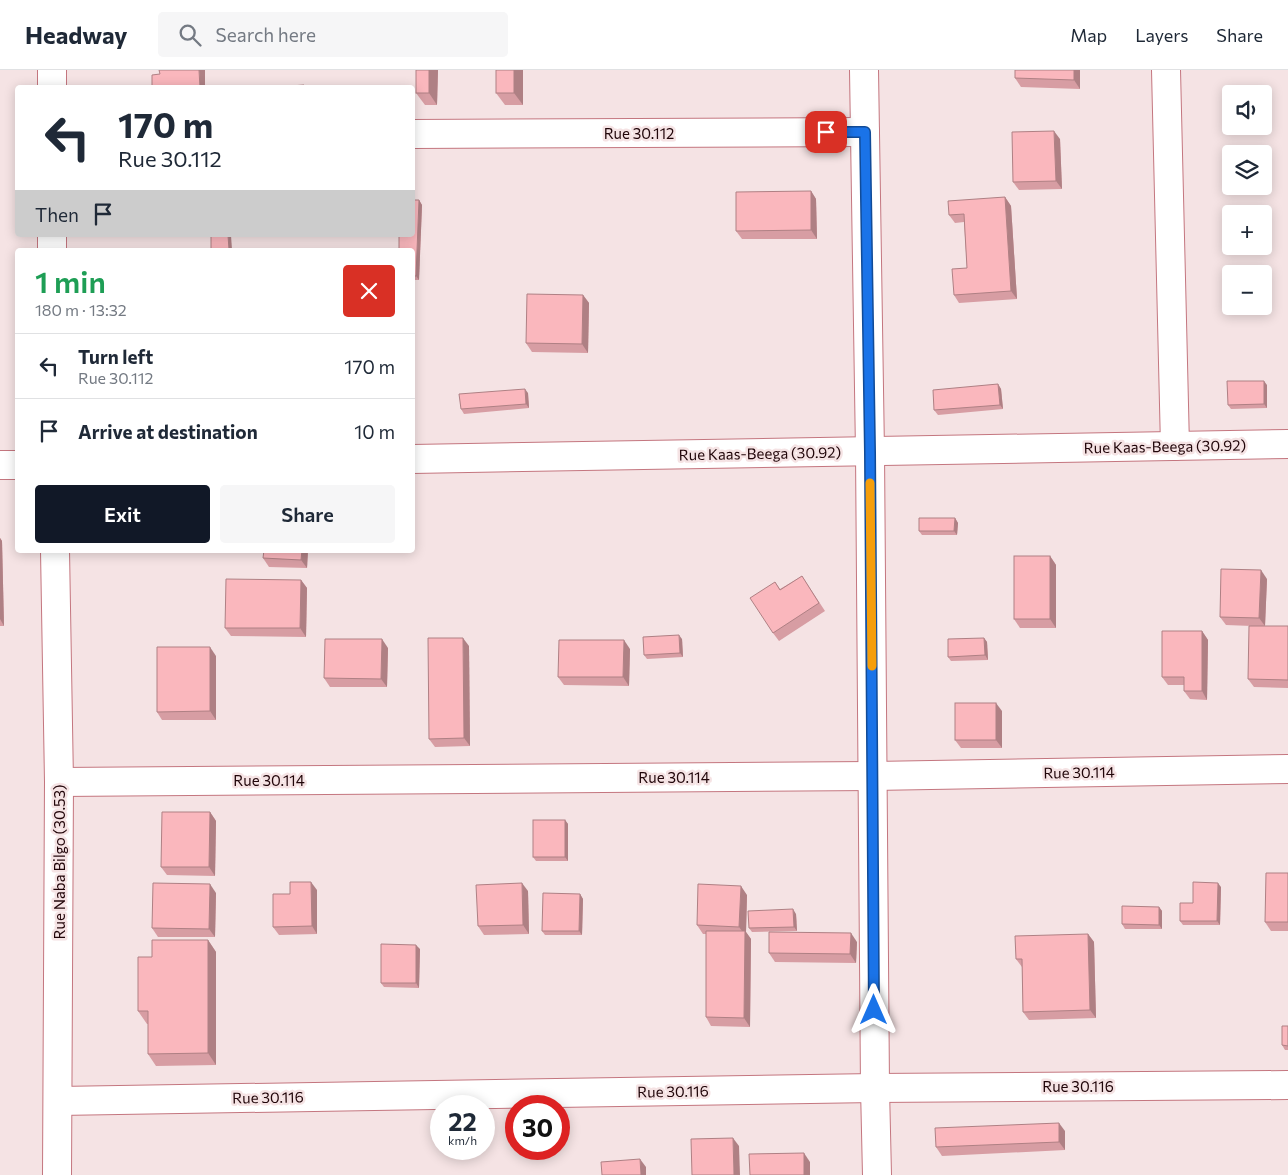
<!DOCTYPE html>
<meta charset="utf-8">
<style>
:root{--surface:#fff;--page:#f6f6f7;--text:#1f2937;--muted:#747a83;--line:#e0e1e3;--accent:#111827}
body{margin:0;font-family:Commissioner,sans-serif;background:var(--page);color:var(--text);height:100vh;display:flex;flex-direction:column;font-size:19px;white-space:nowrap}
*{box-sizing:border-box;margin:0}
p{font-size:16px;color:var(--muted)}
.icon{flex:none;width:28px;height:28px;fill:none;stroke:currentColor;stroke-width:2;stroke-linecap:round;stroke-linejoin:round}
.map{position:relative;flex:1;overflow:hidden}
.drawer{position:absolute;left:15px;top:178px;width:400px;height:305px;display:flex;flex-direction:column;background:var(--surface);border-radius:5px;box-shadow:0 2px 12px #0003}
.drawer>*{flex:none}
.guide{position:absolute;left:15px;top:15px;width:400px;height:152px;border-radius:5px;box-shadow:0 2px 12px #0003;background:#fff;color:var(--text);overflow:hidden}
.fabs{position:absolute;left:1222px;top:15px;display:grid;gap:10px}
.fabs a{display:grid;place-items:center;width:50px;height:50px;border-radius:5px;background:var(--surface);box-shadow:0 2px 12px #0003;font-size:25px}
.speed{position:absolute;left:430px;top:1025px;display:flex;gap:10px;font-size:25px;font-weight:700;text-align:center}
.speed>*{display:grid;place-content:center;width:65px;height:65px;border-radius:50%;background:var(--surface);box-shadow:0 2px 12px #0003;line-height:1}
.speed small{font-size:12px;font-weight:400}
.speed .limit{border:8px solid #d22;background:#fff;color:#111}
.pin{position:absolute;display:grid;place-items:center;width:42px;height:42px;color:#fff;margin:-21px;border-radius:10px;box-shadow:0 2px 8px #0006}
.me{position:absolute;width:55px;margin:-28px;rotate:0deg;stroke-linejoin:round;filter:drop-shadow(0 0 4px #0008)}
.turn{display:flex;align-items:center;gap:18px;height:105px;padding:0 20px;font-size:22px}
.turn .icon{width:65px;height:65px;stroke-width:2.5}
.turn b{display:block;font-size:35px;line-height:42px}
.then{display:flex;align-items:center;height:48px;padding:0 20px;background:#0003;gap:10px;font-size:19px}
.round{display:grid;place-items:center;flex:none;width:52px;height:52px;border-radius:5px;background:var(--page)}
.summary{display:flex;align-items:center;justify-content:space-between;height:85px;padding:0 20px}
h1{font-size:30px;font-weight:600;line-height:38px;color:#1e9e55}
.button{display:flex;gap:10px;margin-top:auto;padding:10px 20px}
.button a{flex:1;height:58px;border-radius:5px;background:var(--accent);color:#fff;font-size:20px;font-weight:600;line-height:58px;text-align:center}
.button a+a{background:var(--page);color:var(--text)}
ul{padding:0;list-style:none}
li{display:flex;align-items:center;gap:15px;height:65px;padding:0 20px;border-top:1px solid var(--line)}
li div{flex:1}
li b{display:block;font-size:19px}
li em{font-style:normal}
header{display:flex;align-items:center;gap:30px;box-sizing:border-box;height:70px;padding:0 25px;background:var(--surface);border-bottom:1px solid var(--line)}
header strong{font-size:24px}
nav{display:flex;gap:28px;margin-inline-start:auto;font-size:18px}
.search{width:350px;height:45px;background:var(--page);display:flex;align-items:center;gap:12px;box-sizing:border-box;padding:0 18px;border-radius:5px;color:var(--muted);font-size:19px}
.map>svg:first-child{display:block}
.lines{fill:none;stroke-linecap:round;stroke-linejoin:round}
.minor-casing{stroke:#c4767f;stroke-width:30}
.minor{stroke:#fff;stroke-width:28}
.wall{fill:#d79da3}
.shaded-wall{fill:#af8084}
.building{fill:#fab7bd;stroke:#af8084}
.route-casing{stroke:#114b97;stroke-width:12}
.route{stroke:#1a73e8;stroke-width:9}
.slow{stroke:#f59e0b;stroke-width:9}
.labels{text-anchor:middle;dominant-baseline:central;stroke-width:5;stroke-linejoin:round;paint-order:stroke}
.street-label{font-size:15px;fill:#200509;stroke:#f5e3e4}
</style>
<header>
<strong>Headway</strong>
<div class="search"><svg class="icon" aria-label="search" viewBox="0 0 24 24"><circle cx="10" cy="10" r="6"/><path d="M15 15l6 6"/></svg>Search here</div>
<nav><a>Map</a><a>Layers</a><a>Share</a></nav>
</header>
<div class="map">
<svg width="1288" height="1105" viewBox="0 0 1288 1105">
<rect width="100%" height="100%" fill="#f5e3e4"/>
<g class="lines">
<defs>
<g id="minor">
<polyline points="864,0 870,382 875,1018 877,1105"/>
<polyline points="1166,0 1175,376"/>
<polyline points="52,18 52,0"/>
<polyline points="412,64 865,62"/>
<polyline points="52,165 52,180"/>
<polyline points="412,389 1288,374"/>
<polyline points="0,395 18,395"/>
<polyline points="55,480 59,712 57,1105"/>
<polyline points="59,712 873,706 1288,699"/>
<polyline points="58,1031 875,1018 1288,1015"/>
</g>
</defs>
<!-- minor casing -->
<use href="#minor" class="minor-casing"/>
<!-- minor -->
<use href="#minor" class="minor"/>
</g>
<!-- wall -->
<g class="wall">
<polygon points="416,0 438,0 437,35 425,35 416,23"/>
<polygon points="523,0 523,35 505,35 496,23"/>
<polygon points="1015,0 1080,0 1080,19 1021,17 1015,8"/>
<polygon points="1060,69 1062,119 1019,120 1013,112"/>
<polygon points="811,121 816,129 817,169 742,169 736,161"/>
<polygon points="1005,127 1011,136 1017,229 959,233 954,225 967,198 964,152 955,153 949,145"/>
<polygon points="419,130 422,135 419,210 412,210 412,180"/>
<polygon points="583,225 589,233 588,283 532,282 526,273"/>
<polygon points="998,314 1001,319 1003,339 938,345 934,340"/>
<polygon points="1267,315 1267,338 1231,339 1228,335"/>
<polygon points="528,323 529,338 464,344 461,339"/>
<polygon points="955,448 958,453 957,465 922,465 919,461"/>
<polygon points="0,468 2,471 4,556 0,556"/>
<polygon points="308,480 307,498 269,497 263,488"/>
<polygon points="1050,486 1056,495 1056,558 1020,558 1014,549"/>
<polygon points="802,506 825,541 779,571 773,563 775,512 780,519"/>
<polygon points="1267,509 1265,556 1288,556 1288,618 1254,617 1248,609 1252,556 1226,555 1220,547"/>
<polygon points="301,510 307,518 306,567 231,566 225,558"/>
<polygon points="1202,561 1208,570 1207,630 1190,629 1184,621 1184,615 1168,615 1162,607"/>
<polygon points="984,568 987,572 988,590 951,591 948,587"/>
<polygon points="682,569 683,587 647,589 644,585"/>
<polygon points="469,576 470,676 435,677 429,669"/>
<polygon points="388,578 387,617 330,617 324,608"/>
<polygon points="630,579 629,616 564,615 558,607"/>
<polygon points="216,586 216,650 162,650 157,642"/>
<polygon points="1002,641 1002,678 961,678 955,670"/>
<polygon points="210,742 216,751 215,806 167,805 161,797"/>
<polygon points="565,750 568,754 568,791 536,791 533,787"/>
<polygon points="1288,803 1288,861 1271,861 1265,852"/>
<polygon points="1221,817 1220,855 1183,855 1180,851 1193,833"/>
<polygon points="317,820 317,864 279,865 273,857 290,824"/>
<polygon points="528,821 529,864 484,865 478,856"/>
<polygon points="216,823 215,867 158,867 152,858"/>
<polygon points="580,824 583,829 582,865 545,865 542,861"/>
<polygon points="747,825 746,862 751,869 750,957 711,956 706,947 706,864 703,864 697,855"/>
<polygon points="1159,837 1162,841 1162,859 1125,859 1122,854"/>
<polygon points="796,844 797,861 752,862 749,858"/>
<polygon points="1088,864 1094,872 1096,948 1029,950 1023,942 1022,897 1016,889"/>
<polygon points="208,870 216,882 216,995 156,996 148,984 148,954 147,954 138,941 152,887"/>
<polygon points="857,872 856,893 775,892 769,883"/>
<polygon points="420,879 419,918 384,917 381,913"/>
<polygon points="1288,956 1288,980 1285,980 1282,975"/>
<polygon points="1065,1061 1065,1080 942,1086 936,1077"/>
</g>
<!-- shaded-wall -->
<g class="shaded-wall">
<polygon points="199,0 205,0 205,18 200,18"/>
<polygon points="429,0 438,0 437,35 429,23"/>
<polygon points="514,0 523,0 523,35 514,23"/>
<polygon points="1074,0 1080,0 1080,19 1074,10"/>
<polygon points="1054,61 1060,69 1062,119 1056,111"/>
<polygon points="811,121 816,129 817,169 811,160"/>
<polygon points="1005,127 1011,136 1017,229 1011,221"/>
<polygon points="419,130 422,135 419,210 416,206"/>
<polygon points="228,165 231,165 232,180 229,180"/>
<polygon points="1264,208 1266,211 1265,230 1264,228"/>
<polygon points="583,225 589,233 588,283 582,274"/>
<polygon points="412,274 414,291 412,289"/>
<polygon points="1264,311 1267,315 1267,338 1264,334"/>
<polygon points="998,314 1001,319 1003,339 1000,335"/>
<polygon points="525,319 528,323 529,338 526,334"/>
<polygon points="955,448 958,453 957,465 954,461"/>
<polygon points="0,468 2,471 4,556 0,549"/>
<polygon points="302,480 308,480 307,498 301,490"/>
<polygon points="1050,486 1056,495 1056,558 1050,549"/>
<polygon points="1261,500 1267,509 1265,556 1259,548"/>
<polygon points="301,510 307,518 306,567 300,558"/>
<polygon points="1202,561 1208,570 1207,630 1202,621"/>
<polygon points="679,565 682,569 683,587 680,583"/>
<polygon points="463,568 469,576 470,676 464,668"/>
<polygon points="984,568 987,572 988,590 985,585"/>
<polygon points="382,569 388,578 387,617 381,609"/>
<polygon points="624,570 630,579 629,616 623,607"/>
<polygon points="210,577 216,586 216,650 210,641"/>
<polygon points="996,633 1002,641 1002,678 996,670"/>
<polygon points="210,742 216,751 215,806 209,797"/>
<polygon points="565,750 568,754 568,791 565,787"/>
<polygon points="311,812 317,820 317,864 312,856"/>
<polygon points="522,813 528,821 529,864 523,855"/>
<polygon points="1218,813 1221,817 1220,855 1217,851"/>
<polygon points="210,814 216,823 215,867 209,859"/>
<polygon points="741,816 747,825 746,862 751,869 750,957 744,948 745,865 739,857"/>
<polygon points="580,824 583,829 582,865 579,861"/>
<polygon points="1159,837 1162,841 1162,859 1159,855"/>
<polygon points="793,839 796,844 797,861 794,857"/>
<polygon points="851,863 857,872 856,893 850,884"/>
<polygon points="1088,864 1094,872 1096,948 1090,940"/>
<polygon points="208,870 216,882 216,995 208,983"/>
<polygon points="416,875 420,879 419,918 416,913"/>
<polygon points="1059,1053 1065,1061 1065,1080 1059,1072"/>
<polygon points="733,1068 739,1076 740,1105 734,1105"/>
<polygon points="804,1083 810,1092 810,1105 804,1105"/>
<polygon points="640,1089 646,1097 646,1105 641,1105"/>
</g>
<!-- building -->
<g class="building">
<polygon points="159,0 199,0 200,18 152,18 152,5 160,4"/>
<rect x="416" y="0" width="13" height="23"/>
<rect x="496" y="0" width="18" height="23"/>
<polygon points="1015,0 1074,0 1074,10 1015,8"/>
<polygon points="304,15 304,18 264,18"/>
<polygon points="1054,61 1056,111 1013,112 1012,62"/>
<polygon points="811,121 811,160 736,161 736,122"/>
<polygon points="1005,127 1011,221 954,225 952,199 967,198 964,144 949,145 948,131"/>
<polygon points="412,130 419,130 416,206 412,206 412,180 399,180 399,165 412,165"/>
<polygon points="211,165 228,165 229,180 211,180"/>
<polygon points="527,224 583,225 582,274 526,273"/>
<polygon points="1227,311 1264,311 1264,334 1228,335"/>
<polygon points="998,314 1000,335 934,340 933,320"/>
<polygon points="525,319 526,334 461,339 459,324"/>
<polygon points="919,448 955,448 954,461 919,461"/>
<polygon points="264,480 302,480 301,490 263,488"/>
<rect x="1014" y="486" width="36" height="63"/>
<polygon points="1221,499 1261,500 1259,548 1220,547"/>
<polygon points="802,506 819,533 773,563 750,528 775,512 780,520"/>
<polygon points="226,509 301,510 300,558 225,558"/>
<polygon points="1249,556 1288,556 1288,610 1248,609"/>
<polygon points="1162,561 1202,561 1202,621 1184,621 1184,607 1162,607"/>
<polygon points="679,565 680,583 644,585 643,567"/>
<polygon points="428,568 463,568 464,668 429,669"/>
<polygon points="984,568 985,585 948,587 948,569"/>
<polygon points="325,569 382,569 381,609 324,608"/>
<polygon points="559,570 624,570 623,607 558,607"/>
<polygon points="157,577 210,577 210,641 157,642"/>
<rect x="955" y="633" width="41" height="37"/>
<polygon points="162,742 210,742 209,797 161,797"/>
<rect x="533" y="750" width="32" height="37"/>
<polygon points="1266,803 1288,803 1288,852 1265,852"/>
<polygon points="290,812 311,812 312,856 273,857 273,824 290,824"/>
<polygon points="1193,812 1218,813 1217,851 1180,851 1180,833 1193,833"/>
<polygon points="153,813 210,814 209,859 152,858"/>
<polygon points="522,813 523,855 478,856 476,815"/>
<polygon points="698,814 741,816 739,857 697,855"/>
<polygon points="543,823 580,824 579,861 542,861"/>
<polygon points="1122,836 1159,837 1159,855 1122,854"/>
<polygon points="793,839 794,857 749,858 748,841"/>
<polygon points="706,861 745,861 744,948 706,947"/>
<polygon points="769,862 851,863 850,884 769,883"/>
<polygon points="1088,864 1090,940 1023,942 1022,889 1016,889 1015,866"/>
<polygon points="152,870 208,870 208,983 148,984 148,941 138,941 138,887 152,887"/>
<polygon points="381,874 416,875 416,913 381,913"/>
<polygon points="1282,956 1288,956 1288,976 1282,975"/>
<polygon points="1059,1053 1059,1072 936,1077 935,1058"/>
<polygon points="733,1068 734,1105 692,1105 691,1069"/>
<polygon points="804,1083 804,1105 750,1105 749,1084"/>
<polygon points="640,1089 641,1105 602,1105 601,1092"/>
</g>
<g class="lines">
<defs>
<polyline id="route" points="826,62 865,62 870,382 874,940"/>
</defs>
<!-- route casing -->
<use href="#route" class="route-casing"/>
<!-- route -->
<use href="#route" class="route"/>
<!-- slow -->
<polyline class="slow" points="870,413 872,596"/>
</g>
<g class="labels">
<!-- street labels -->
<g class="street-label">
<text x="639" y="63">Rue 30.112</text>
<text transform="translate(1165 376) rotate(-1)">Rue Kaas-Beega (30.92)</text>
<text transform="translate(760 383) rotate(-1)">Rue Kaas-Beega (30.92)</text>
<text transform="translate(1079 702) rotate(-1)">Rue 30.114</text>
<text x="674" y="707">Rue 30.114</text>
<text x="269" y="710">Rue 30.114</text>
<text transform="translate(59 792) rotate(-90)">Rue Naba Bilgo (30.53)</text>
<text x="1078" y="1016">Rue 30.116</text>
<text transform="translate(673 1021) rotate(-1)">Rue 30.116</text>
<text transform="translate(268 1027) rotate(-1)">Rue 30.116</text>
</g>
</g>
</svg>
<div class="fabs">
<a><svg class="icon" aria-label="sound" viewBox="0 0 24 24"><path d="M4 9h4l5-4v14l-5-4H4zM17 9q2 3 0 6"/></svg></a>
<a><svg class="icon" aria-label="layers" viewBox="0 0 24 24"><path d="M12 4l9 5-9 5-9-5zM3 14l9 5 9-5"/></svg></a>
<a>+</a>
<a>−</a>
</div>
<div class="speed"><div>22<small>km/h</small></div><div class="limit">30</div></div>
<div class="pin" style="left:826px;top:62px;background:#d93025"><svg class="icon" aria-label="arrive" viewBox="0 0 24 24"><path d="M6 21V4h12l-3 4 3 4H6"/></svg></div>
<svg class="me" style="left:874px;top:940px" viewBox="-20 -20 40 40"><path d="M0-17L14 15 0 8-14 15z" fill="#1a73e8" stroke="#fff" stroke-width="4"/></svg>
<div class="guide">
<div class="turn"><svg class="icon" aria-label="left" viewBox="0 0 24 24"><path d="M17 20v-9H6M10 6l-5 5 5 5"/></svg><div><b>170 m</b>Rue 30.112</div></div>
<div class="then">Then<svg class="icon" aria-label="arrive" viewBox="0 0 24 24"><path d="M6 21V4h12l-3 4 3 4H6"/></svg></div>
</div>
<section class="drawer">
<div class="summary"><div><h1>1 min</h1><p>180 m · 13:32</p></div><a class="round" style="background:#d93025;color:#fff"><svg class="icon" aria-label="close" viewBox="0 0 24 24"><path d="M6 6l12 12M18 6L6 18"/></svg></a></div>
<ul>
<li><svg class="icon" aria-label="left" viewBox="0 0 24 24"><path d="M17 20v-9H6M10 6l-5 5 5 5"/></svg><div><b>Turn left</b><p>Rue 30.112</p></div><em>170 m</em></li>
<li><svg class="icon" aria-label="arrive" viewBox="0 0 24 24"><path d="M6 21V4h12l-3 4 3 4H6"/></svg><div><b>Arrive at destination</b></div><em>10 m</em></li>
</ul>
<div class="button"><a>Exit</a><a>Share</a></div>
</section>
</div>
